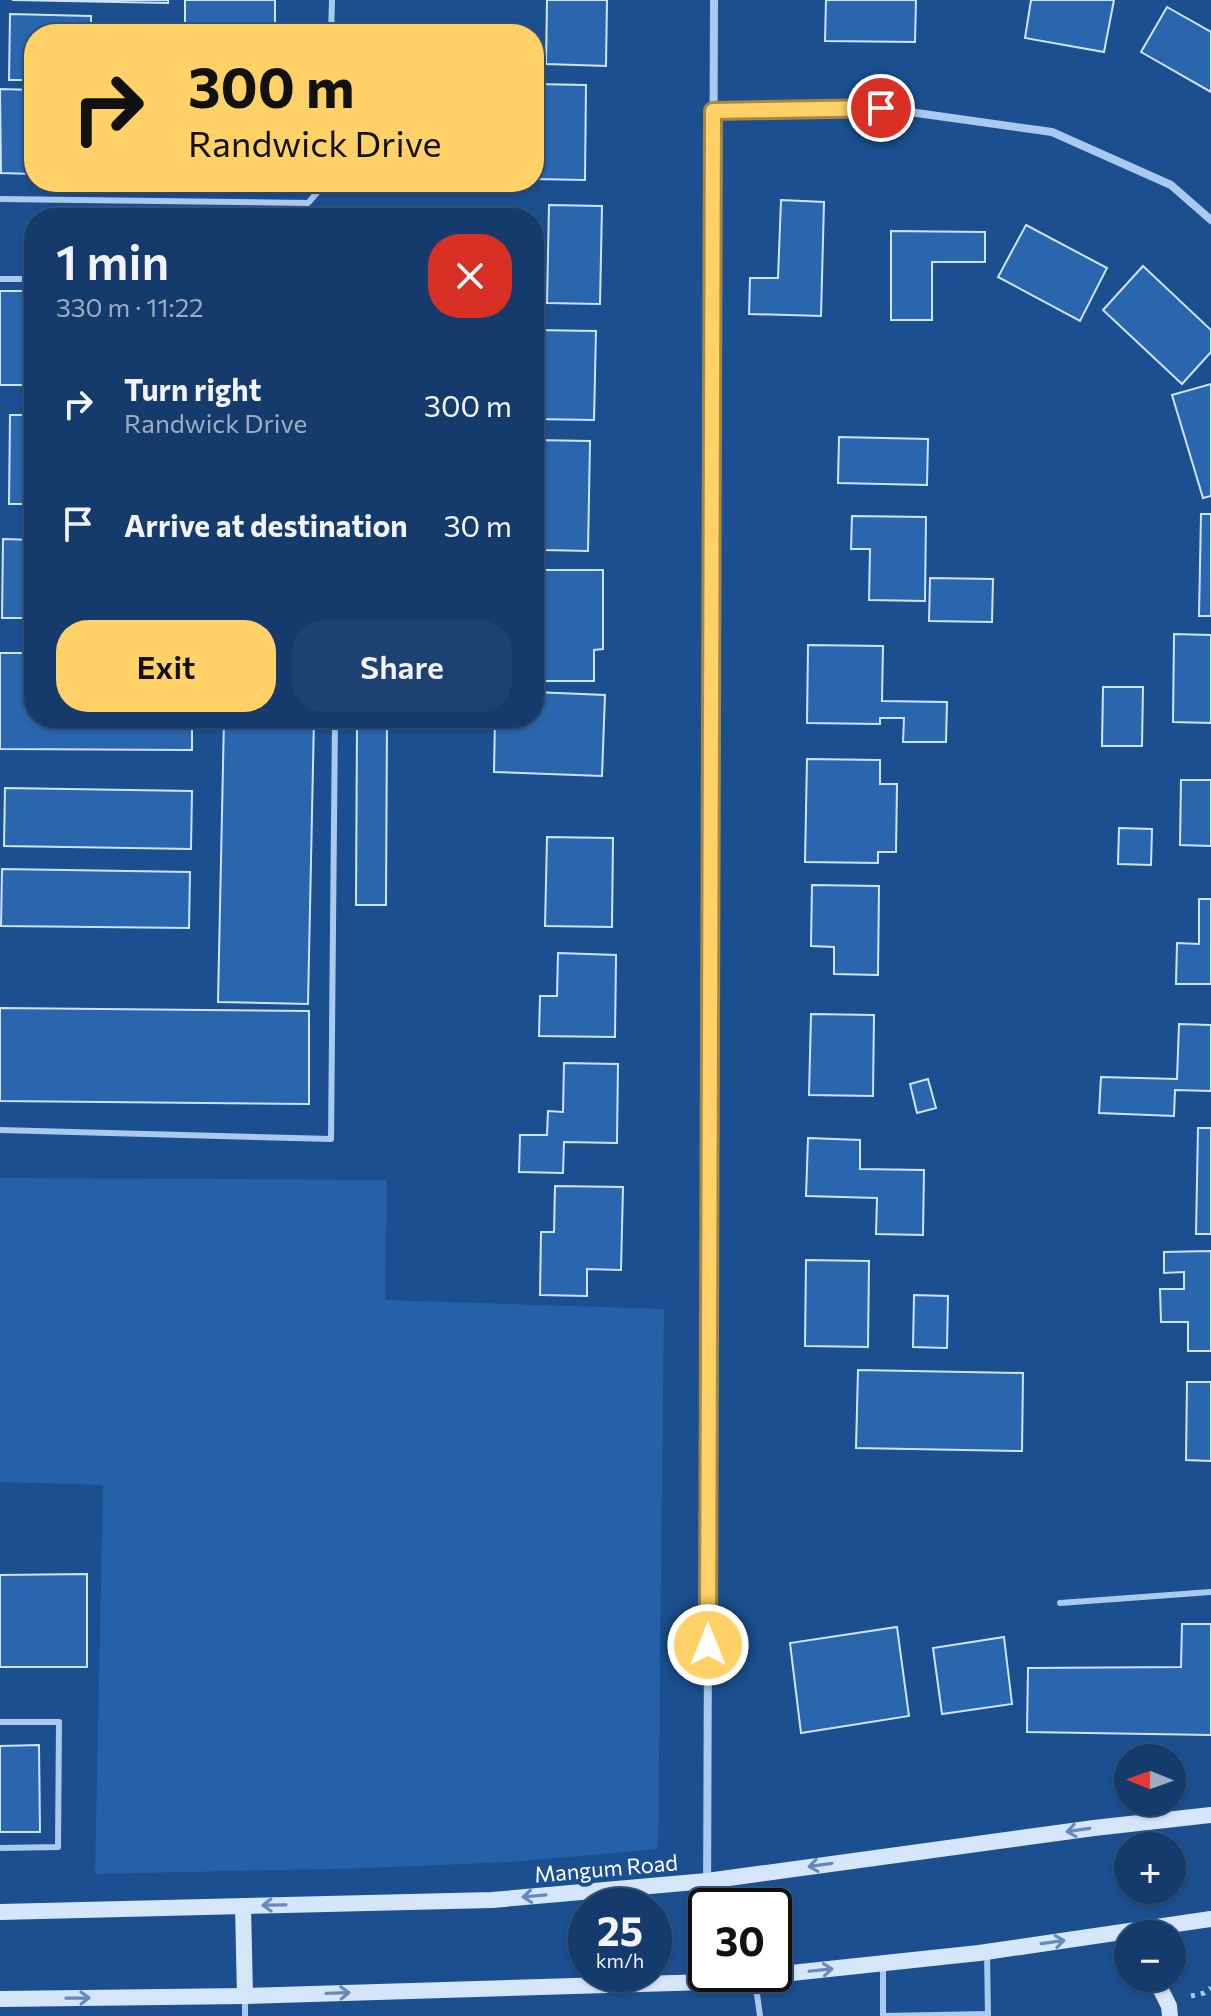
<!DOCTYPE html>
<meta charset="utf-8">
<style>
:root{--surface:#143b6b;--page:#1d4271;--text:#f1f3f6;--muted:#9dadc1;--line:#33557e;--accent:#ffd166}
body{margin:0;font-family:Commissioner,sans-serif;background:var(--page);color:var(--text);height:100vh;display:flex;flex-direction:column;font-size:30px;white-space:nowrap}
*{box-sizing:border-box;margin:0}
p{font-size:26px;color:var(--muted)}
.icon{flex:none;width:44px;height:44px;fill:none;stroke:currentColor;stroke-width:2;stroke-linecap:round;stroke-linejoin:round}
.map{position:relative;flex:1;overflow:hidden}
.sheet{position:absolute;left:24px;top:208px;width:520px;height:520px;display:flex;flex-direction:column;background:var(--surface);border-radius:32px;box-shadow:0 2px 6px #0004,0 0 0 2px var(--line)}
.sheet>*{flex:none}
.banner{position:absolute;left:24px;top:24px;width:520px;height:168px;border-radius:32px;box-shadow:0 2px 6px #0004,0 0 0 2px var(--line);background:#ffd166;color:#111;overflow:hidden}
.needle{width:52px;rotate:271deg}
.buttons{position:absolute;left:1114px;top:1744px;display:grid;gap:16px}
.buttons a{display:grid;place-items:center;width:72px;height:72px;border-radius:50%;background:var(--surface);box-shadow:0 2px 6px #0004,0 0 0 2px var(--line);font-size:40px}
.speed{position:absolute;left:568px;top:1888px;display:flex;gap:16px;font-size:40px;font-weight:700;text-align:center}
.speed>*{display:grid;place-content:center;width:104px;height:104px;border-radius:50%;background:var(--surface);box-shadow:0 2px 6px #0004,0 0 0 2px var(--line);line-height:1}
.speed small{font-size:20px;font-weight:400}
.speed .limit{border:4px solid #111;border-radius:12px;background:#fff;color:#111}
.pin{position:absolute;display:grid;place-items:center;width:68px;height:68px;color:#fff;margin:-34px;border:4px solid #fff;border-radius:50%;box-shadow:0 2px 8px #0007}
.me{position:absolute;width:88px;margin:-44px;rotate:0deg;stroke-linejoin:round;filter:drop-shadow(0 0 6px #0008)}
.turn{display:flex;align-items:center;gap:28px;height:168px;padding:0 32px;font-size:36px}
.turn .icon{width:104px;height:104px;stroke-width:2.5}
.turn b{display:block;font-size:56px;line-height:68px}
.round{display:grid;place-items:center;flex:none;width:84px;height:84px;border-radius:32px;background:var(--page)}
.head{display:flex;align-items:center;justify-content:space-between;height:136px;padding:0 32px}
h1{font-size:48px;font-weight:600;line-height:60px}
.action{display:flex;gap:16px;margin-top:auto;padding:16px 32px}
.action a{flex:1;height:92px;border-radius:32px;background:var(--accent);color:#111;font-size:32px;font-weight:600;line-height:92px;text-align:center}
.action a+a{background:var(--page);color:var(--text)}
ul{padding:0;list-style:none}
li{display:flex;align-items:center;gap:24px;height:120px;padding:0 32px}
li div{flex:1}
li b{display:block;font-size:30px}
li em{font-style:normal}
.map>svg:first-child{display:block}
.green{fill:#2461a8}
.building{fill:#2a66ad;stroke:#cfe3fa;stroke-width:2}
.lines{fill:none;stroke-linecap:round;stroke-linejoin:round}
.path{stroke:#a9c9ee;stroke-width:5;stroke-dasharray:4 6;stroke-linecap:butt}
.service{stroke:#a9c9ee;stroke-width:6}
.minor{stroke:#a9c9ee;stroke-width:8}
.secondary{stroke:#d6e6fa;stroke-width:16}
.oneway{stroke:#668bba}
.route-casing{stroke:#a68842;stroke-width:20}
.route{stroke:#ffd166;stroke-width:14}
.labels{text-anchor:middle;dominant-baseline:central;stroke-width:8;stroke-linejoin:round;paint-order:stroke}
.street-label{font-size:22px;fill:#fff;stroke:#1b4f8f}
</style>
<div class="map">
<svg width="1211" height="2016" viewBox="0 0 1211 2016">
<rect width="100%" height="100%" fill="#1b4f8f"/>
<!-- green -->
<polygon class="green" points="0,1178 387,1180 385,1300 664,1309 658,1849 511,1862 370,1868 95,1874 103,1485 0,1482"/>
<!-- building -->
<g class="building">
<polygon points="12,0 168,0 168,3"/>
<rect x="185" y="0" width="90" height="34"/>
<polygon points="547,0 607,0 606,66 546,64"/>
<polygon points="826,0 916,0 915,42 825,41"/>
<polygon points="1031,0 1114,0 1104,52 1025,38"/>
<polygon points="1167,7 1211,32 1211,92 1141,52"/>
<polygon points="10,14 91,16 91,34 34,34 34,80 9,80"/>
<polygon points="534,84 586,85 585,180 534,179"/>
<polygon points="0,89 34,90 34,174 1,173"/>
<polygon points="340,182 382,182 382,191 340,190"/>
<polygon points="781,200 824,202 821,316 749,314 750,278 778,278"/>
<polygon points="549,205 602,206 600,304 547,303"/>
<polygon points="1026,225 1107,268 1080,321 998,277"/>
<polygon points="891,231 985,232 985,262 932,262 932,320 891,320"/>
<polygon points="1143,266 1211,330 1211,352 1182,384 1103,310"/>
<rect x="0" y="291" width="34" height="94"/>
<polygon points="534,330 596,331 594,420 534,419"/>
<polygon points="1211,384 1211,496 1203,498 1172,395"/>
<polygon points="10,415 34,415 34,504 9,504"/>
<polygon points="839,437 928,439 927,485 838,483"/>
<polygon points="534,440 590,441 588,551 544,550 545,473 534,472"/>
<polygon points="1201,514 1211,514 1211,616 1199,616"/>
<polygon points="852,516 926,517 925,601 869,600 870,549 851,549"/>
<polygon points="3,539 34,540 34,618 2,618"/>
<polygon points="534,570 603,570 603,649 594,650 594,681 535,681"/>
<polygon points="930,578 993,579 992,622 929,621"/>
<polygon points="1174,634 1211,635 1211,723 1173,722"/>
<polygon points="808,645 883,646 882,701 947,702 946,742 903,742 904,718 880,718 880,724 807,723"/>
<polygon points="0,653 34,653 34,718 192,718 192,750 0,749"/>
<polygon points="1103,687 1143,687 1142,746 1102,746"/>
<polygon points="534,692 605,695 602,776 494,772 495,718 534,718"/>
<polygon points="224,718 314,718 308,1004 218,1002"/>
<polygon points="357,718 387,718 386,905 356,905"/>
<polygon points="807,759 880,760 880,784 897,784 896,852 878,852 878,863 805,862"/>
<polygon points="1181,780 1211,780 1211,846 1180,845"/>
<polygon points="5,788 192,791 191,849 4,846"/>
<polygon points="1119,828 1152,829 1151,865 1118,864"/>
<polygon points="547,837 613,838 612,927 545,926"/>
<polygon points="2,869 190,872 189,928 1,926"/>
<polygon points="812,885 879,886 878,975 834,974 834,947 811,946"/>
<polygon points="1199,899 1211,899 1211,984 1176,984 1177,943 1199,944"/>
<polygon points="558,953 616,955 615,1037 539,1036 540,996 557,996"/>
<polygon points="0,1008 309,1011 309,1104 0,1101"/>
<polygon points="811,1014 874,1015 873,1096 809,1095"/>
<polygon points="1179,1024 1211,1025 1211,1091 1175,1090 1174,1116 1099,1113 1101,1077 1177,1079"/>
<polygon points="564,1063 618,1064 617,1143 564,1142 563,1173 519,1172 520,1135 547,1135 548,1111 563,1112"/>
<polygon points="928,1079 936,1108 917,1113 910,1084"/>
<polygon points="1198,1128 1211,1128 1211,1234 1196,1234"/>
<polygon points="808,1138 860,1140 860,1169 924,1170 923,1235 876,1234 877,1198 806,1196"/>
<polygon points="555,1186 623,1187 621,1270 587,1269 587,1296 540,1295 541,1232 554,1232"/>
<polygon points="1211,1251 1211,1351 1188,1351 1188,1322 1161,1322 1160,1289 1184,1289 1184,1272 1164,1273 1164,1252"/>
<polygon points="806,1260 869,1261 868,1347 805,1346"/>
<polygon points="914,1295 948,1296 947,1348 913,1347"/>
<polygon points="858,1370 1023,1373 1022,1451 856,1448"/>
<polygon points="1187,1382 1211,1382 1211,1461 1186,1460"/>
<polygon points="87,1574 87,1667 0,1667 0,1575"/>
<polygon points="1182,1624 1211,1624 1211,1735 1027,1732 1028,1668 1181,1667"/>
<polygon points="897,1627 909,1716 801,1733 790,1643"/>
<polygon points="1004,1637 1012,1704 942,1714 933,1648"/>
<polygon points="39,1745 40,1832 0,1832 0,1746"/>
</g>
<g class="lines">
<!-- path -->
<polyline class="path" points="1191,1996 1204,1993 1211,1988"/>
<!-- service -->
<g class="service">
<polyline points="331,34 332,0"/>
<polyline points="0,199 308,203 321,188 322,182"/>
<polyline points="0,279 34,279"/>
<polyline points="0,1130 331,1139 335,718"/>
<polyline points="1060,1603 1211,1592"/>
<polyline points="0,1722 59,1722 58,1847 0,1848"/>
<polyline points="987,1952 988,2016"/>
<polyline points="883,1963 883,2016"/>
<polyline points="755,1980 760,2016"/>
<polyline points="245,2000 245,2016"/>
<polyline points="883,2016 988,2014"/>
</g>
<!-- minor -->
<g class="minor">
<polyline points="713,111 881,108 1052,132 1171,185 1211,220"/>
<polyline points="707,1906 714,0"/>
</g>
<!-- secondary -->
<g class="secondary">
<polyline points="243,1906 245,1996"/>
<polyline points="0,1912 492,1900 707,1881 1094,1828 1211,1815"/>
<polyline points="1155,1978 1169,2006 1170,2016"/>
<polyline points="0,1999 245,1996 707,1982 979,1953 1211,1919"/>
</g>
</g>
<!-- one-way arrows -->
<defs><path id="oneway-shaft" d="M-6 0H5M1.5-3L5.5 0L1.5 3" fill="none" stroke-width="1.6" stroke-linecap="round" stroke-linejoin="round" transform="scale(2)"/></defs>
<g class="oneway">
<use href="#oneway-shaft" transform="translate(1078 1830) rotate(172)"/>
<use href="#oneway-shaft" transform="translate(820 1865) rotate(172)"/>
<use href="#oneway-shaft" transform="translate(534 1896) rotate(175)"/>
<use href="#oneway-shaft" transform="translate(274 1905) rotate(179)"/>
<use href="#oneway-shaft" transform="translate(1053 1942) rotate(-8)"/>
<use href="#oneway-shaft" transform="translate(821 1970) rotate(-6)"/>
<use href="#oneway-shaft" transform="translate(338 1993) rotate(-2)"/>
<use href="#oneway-shaft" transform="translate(78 1998) rotate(-1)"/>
</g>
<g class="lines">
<defs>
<polyline id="route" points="708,1645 713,111 881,108"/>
</defs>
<!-- route casing -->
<use href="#route" class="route-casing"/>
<!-- route -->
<use href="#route" class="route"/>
</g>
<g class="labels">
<!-- street labels -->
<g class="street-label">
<text transform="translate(606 1868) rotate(-5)">Mangum Road</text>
</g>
</g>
</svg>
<div class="buttons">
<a><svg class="needle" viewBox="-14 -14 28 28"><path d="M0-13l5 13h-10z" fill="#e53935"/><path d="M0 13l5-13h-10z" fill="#9dadc1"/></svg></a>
<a>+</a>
<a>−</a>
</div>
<div class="speed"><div>25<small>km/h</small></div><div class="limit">30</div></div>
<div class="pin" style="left:881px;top:108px;background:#d93025"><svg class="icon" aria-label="arrive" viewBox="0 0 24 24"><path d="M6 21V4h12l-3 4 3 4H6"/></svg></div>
<svg class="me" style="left:708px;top:1645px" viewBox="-20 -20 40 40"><circle r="17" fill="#ffd166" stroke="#fff" stroke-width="3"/><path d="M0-11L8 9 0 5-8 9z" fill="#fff"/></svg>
<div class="banner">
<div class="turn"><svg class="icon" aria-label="right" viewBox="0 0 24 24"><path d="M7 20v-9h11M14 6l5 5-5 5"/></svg><div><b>300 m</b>Randwick Drive</div></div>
</div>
<section class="sheet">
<div class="head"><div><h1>1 min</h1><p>330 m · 11:22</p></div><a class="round" style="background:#d93025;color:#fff"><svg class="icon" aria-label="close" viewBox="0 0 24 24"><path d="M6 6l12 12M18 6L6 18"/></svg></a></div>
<ul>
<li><svg class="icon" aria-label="right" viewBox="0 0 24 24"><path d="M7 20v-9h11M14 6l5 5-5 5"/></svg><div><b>Turn right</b><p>Randwick Drive</p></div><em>300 m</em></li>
<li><svg class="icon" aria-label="arrive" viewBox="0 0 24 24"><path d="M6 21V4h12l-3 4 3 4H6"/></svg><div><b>Arrive at destination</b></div><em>30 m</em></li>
</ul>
<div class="action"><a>Exit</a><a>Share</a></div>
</section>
</div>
